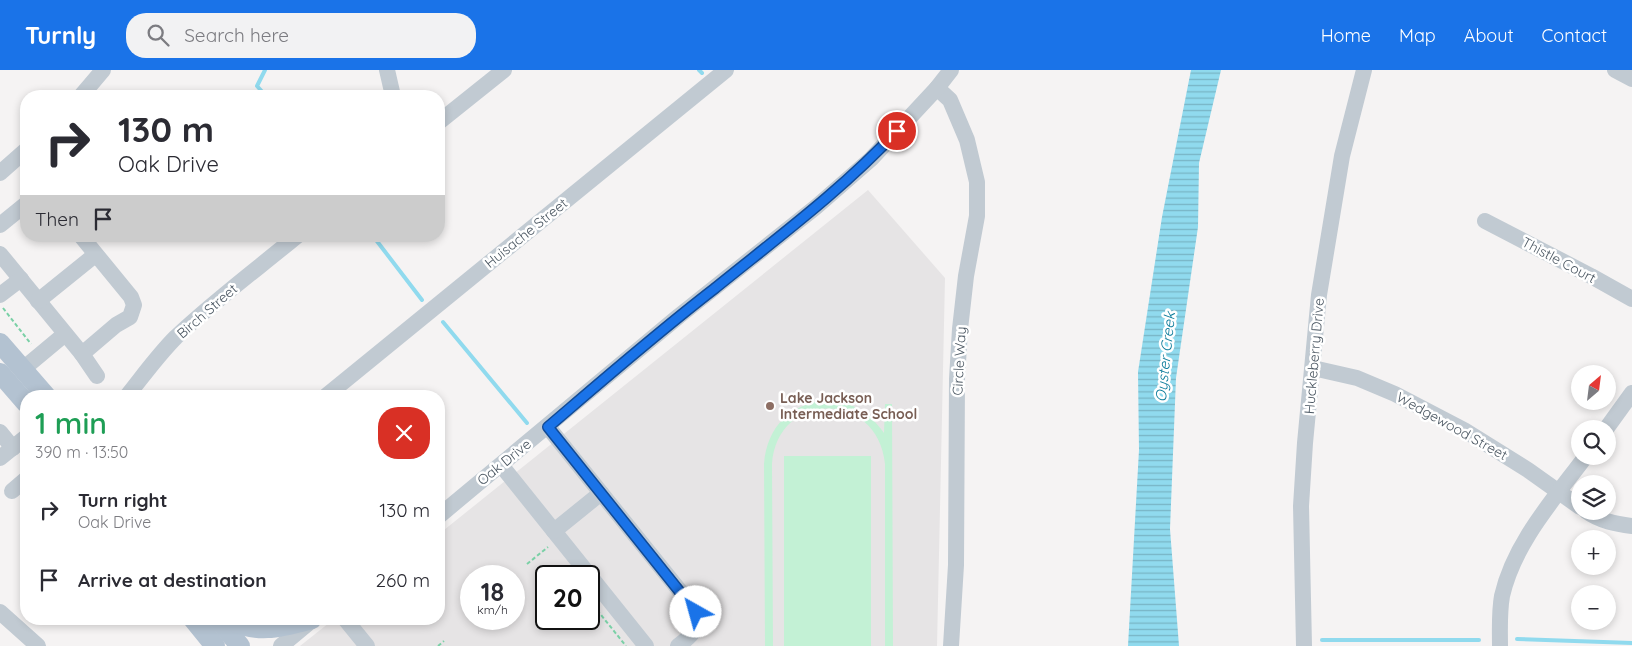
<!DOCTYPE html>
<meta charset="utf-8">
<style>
:root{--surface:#fff;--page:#f2f2f3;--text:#2b2b33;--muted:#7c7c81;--accent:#1a73e8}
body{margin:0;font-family:Quicksand,sans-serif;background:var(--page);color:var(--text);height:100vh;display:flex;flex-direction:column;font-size:19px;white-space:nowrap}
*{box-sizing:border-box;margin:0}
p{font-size:16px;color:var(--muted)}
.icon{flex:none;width:28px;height:28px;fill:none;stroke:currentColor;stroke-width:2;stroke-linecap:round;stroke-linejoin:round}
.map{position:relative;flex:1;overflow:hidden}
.details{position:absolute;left:20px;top:320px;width:425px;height:235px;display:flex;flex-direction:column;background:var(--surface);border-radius:20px;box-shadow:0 2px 8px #0003}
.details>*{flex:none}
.top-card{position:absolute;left:20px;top:20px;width:425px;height:152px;border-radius:20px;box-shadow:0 2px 8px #0003;background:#fff;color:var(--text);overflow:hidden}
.needle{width:32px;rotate:28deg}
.tools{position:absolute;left:1571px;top:295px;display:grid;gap:10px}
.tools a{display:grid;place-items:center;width:45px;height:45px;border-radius:50%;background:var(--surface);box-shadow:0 2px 8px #0003;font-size:25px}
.speed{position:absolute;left:460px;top:495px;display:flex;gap:10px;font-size:25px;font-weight:700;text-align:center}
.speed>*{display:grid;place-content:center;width:65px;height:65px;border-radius:50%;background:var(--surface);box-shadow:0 2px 8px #0003;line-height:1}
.speed small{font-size:12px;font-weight:400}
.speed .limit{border:2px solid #111;border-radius:8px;background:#fff;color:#111}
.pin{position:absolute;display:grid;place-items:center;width:42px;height:42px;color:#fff;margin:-21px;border:2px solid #fff;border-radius:50%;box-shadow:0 1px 5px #0007}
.me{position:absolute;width:55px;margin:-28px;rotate:322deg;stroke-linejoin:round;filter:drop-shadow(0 0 4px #0008)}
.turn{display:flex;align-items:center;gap:18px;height:105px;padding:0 15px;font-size:22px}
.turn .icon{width:65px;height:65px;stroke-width:2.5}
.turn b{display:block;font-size:35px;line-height:42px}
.then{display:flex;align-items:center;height:48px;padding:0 15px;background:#0003;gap:10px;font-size:19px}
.round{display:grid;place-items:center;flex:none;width:52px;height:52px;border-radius:20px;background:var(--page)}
.head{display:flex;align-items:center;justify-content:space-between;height:85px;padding:0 15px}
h1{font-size:30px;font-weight:600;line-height:38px;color:#1e9e55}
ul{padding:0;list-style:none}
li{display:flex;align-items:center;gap:15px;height:70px;padding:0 15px}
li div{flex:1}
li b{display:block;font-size:19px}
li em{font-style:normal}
header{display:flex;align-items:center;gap:30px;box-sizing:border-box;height:70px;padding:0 25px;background:var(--accent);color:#fff}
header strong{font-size:24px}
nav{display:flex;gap:28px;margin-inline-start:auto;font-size:18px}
.search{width:350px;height:45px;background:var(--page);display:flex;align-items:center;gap:12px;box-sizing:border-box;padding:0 18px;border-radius:20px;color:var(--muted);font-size:19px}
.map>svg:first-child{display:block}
.education{fill:#e6e4e5;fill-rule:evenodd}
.grass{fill:#c3f1d5}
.water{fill:url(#water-rules)}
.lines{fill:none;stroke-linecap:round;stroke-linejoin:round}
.stream{stroke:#90daee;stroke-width:4}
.path{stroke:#7ad0a6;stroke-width:2;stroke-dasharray:4 2.5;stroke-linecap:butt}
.minor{stroke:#c1cad2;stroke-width:16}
.major{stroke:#b3c2d1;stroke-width:20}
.route-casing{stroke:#114b97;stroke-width:12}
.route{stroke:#1a73e8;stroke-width:9}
.education-dot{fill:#8d6e63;stroke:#fff;stroke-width:2}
.labels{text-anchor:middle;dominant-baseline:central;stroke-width:5;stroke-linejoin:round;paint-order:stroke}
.street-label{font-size:14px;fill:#4a5661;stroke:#fff}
.education-label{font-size:14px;font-weight:bold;fill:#785e54;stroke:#fff;text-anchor:start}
.water-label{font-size:15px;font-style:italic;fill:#0c7c9b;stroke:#fff}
</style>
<header>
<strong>Turnly</strong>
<div class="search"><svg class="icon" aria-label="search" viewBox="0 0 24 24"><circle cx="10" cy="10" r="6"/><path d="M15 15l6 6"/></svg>Search here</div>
<nav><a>Home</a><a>Map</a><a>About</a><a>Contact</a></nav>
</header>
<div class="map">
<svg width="1632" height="576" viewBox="0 0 1632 576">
<defs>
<pattern id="water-rules" width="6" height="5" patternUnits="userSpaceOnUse" patternTransform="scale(1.25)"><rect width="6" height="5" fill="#90daee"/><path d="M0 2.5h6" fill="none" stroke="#78b4c4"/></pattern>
</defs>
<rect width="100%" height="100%" fill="#f5f3f3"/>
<!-- education -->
<path class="education" d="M 868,120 L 945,208 L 937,576 L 300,576 L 334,549 L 439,549 L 439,464 ZM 471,506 L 514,506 L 514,549 L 471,549 ZM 546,506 L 589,506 L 589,549 L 546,549 Z"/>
<!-- grass -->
<g class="grass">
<path d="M 828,330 C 853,332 870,343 884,363 L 885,334 L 892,334 L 893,576 L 885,576 L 885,394 C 878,320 777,320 772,394 L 773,576 L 765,576 L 764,394 C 767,356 791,333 828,330 Z"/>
<rect x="784" y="386" width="87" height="190"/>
</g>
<!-- water -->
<polygon class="water" points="1191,0 1221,0 1199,93 1198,157 1176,308 1170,459 1179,576 1128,576 1139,380 1138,302 1162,147"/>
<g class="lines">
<!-- stream -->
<g class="stream">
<polyline points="265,0 257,16 266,26"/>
<polyline points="699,0 702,3"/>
<polyline points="373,166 422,230"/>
<polyline points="443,252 527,353"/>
<polyline points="1517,569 1632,573"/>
<polyline points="1322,570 1479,570"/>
</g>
<!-- path -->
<g class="path">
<polyline points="3,238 31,274"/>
<polyline points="527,494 548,477"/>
<polyline points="589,530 626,576"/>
<polyline points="438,576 444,571"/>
</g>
<!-- minor -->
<g class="minor">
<polyline points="387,0 393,26"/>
<polyline points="1615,0 1632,9"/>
<polyline points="937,18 950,30 967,70 977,112 977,146 966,206 960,259 957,309 956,495 951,576"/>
<polyline points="81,26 103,0"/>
<polyline points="439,52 504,0"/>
<polyline points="0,103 26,80"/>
<polyline points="1485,151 1591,206 1632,229"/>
<polyline points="0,155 26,134"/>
<polyline points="81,166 131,227 134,235 130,247 116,255 82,284"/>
<polyline points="0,184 82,284 97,306"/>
<polyline points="0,225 21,209"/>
<polyline points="38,231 95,185"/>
<polyline points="1313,298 1357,308 1395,324 1464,360 1528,400 1580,437"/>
<polyline points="23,299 65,264"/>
<path d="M 127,326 C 143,306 158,285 176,267 C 214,231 257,199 297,166"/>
<polyline points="326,326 726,0"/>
<path d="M 548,357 L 696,541 C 698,561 692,565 678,576"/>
<polyline points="1606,359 1632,323"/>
<polyline points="0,362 13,378"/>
<polyline points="0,388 26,367"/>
<polyline points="501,395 646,576"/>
<polyline points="12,421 26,409"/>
<path d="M 1586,441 C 1600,451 1616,454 1632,456"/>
<polyline points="439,446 679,246 816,137 871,89 937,18 951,0"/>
<polyline points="554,461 601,423"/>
<polyline points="0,542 38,576"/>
<polyline points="345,549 367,576"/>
<polyline points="281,576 312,550"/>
<polyline points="1304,576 1301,436 1305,373 1319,225 1342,86 1364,0"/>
<path d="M 1500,576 C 1500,560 1499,543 1502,526 C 1514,473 1554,429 1586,386"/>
</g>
<!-- major -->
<g class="major">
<polyline points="0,273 46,326"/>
<polyline points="0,303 26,333"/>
<polyline points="193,549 215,576"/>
<polyline points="218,549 240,576"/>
<path d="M 228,549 C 257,565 282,557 312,549"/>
</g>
</g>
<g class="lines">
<defs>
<path id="route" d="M 696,542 L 548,357 C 603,310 657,263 714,219 C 777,168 842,120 897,61"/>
</defs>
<!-- route casing -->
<use href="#route" class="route-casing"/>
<!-- route -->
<use href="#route" class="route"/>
</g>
<!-- markers -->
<circle class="education-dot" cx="770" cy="336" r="5"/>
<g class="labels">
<!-- street labels -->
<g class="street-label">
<text transform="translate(526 163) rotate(-39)">Huisache Street</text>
<text transform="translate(1559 190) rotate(28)">Thistle Court</text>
<text transform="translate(207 241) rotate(-41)">Birch Street</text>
<text transform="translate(1314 286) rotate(-85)">Huckleberry Drive</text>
<text transform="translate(959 291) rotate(-87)">Circle Way</text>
<text transform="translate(1452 356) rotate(29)">Wedgewood Street</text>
<text transform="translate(504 392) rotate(-39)">Oak Drive</text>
</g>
<!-- education labels -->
<g class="education-label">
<text x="780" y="328">Lake Jackson<tspan x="780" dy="16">Intermediate School</tspan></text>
</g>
<!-- water labels -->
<g class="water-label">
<text transform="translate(1165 287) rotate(-84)">Oyster Creek</text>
</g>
</g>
</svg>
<div class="tools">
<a><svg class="needle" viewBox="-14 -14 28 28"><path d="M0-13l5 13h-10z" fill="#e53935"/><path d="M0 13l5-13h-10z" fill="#7c7c81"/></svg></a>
<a><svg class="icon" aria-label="search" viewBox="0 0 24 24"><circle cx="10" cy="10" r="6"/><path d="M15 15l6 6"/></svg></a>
<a><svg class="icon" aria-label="layers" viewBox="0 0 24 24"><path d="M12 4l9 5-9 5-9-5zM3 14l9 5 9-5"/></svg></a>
<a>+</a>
<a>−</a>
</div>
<div class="speed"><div>18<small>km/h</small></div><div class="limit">20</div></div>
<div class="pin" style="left:897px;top:61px;background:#d93025"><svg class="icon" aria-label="arrive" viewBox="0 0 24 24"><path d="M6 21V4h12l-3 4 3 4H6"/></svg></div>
<svg class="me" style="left:696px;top:542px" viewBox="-20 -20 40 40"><circle r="19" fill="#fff"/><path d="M0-13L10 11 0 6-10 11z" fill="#1a73e8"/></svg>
<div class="top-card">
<div class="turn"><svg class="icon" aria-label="right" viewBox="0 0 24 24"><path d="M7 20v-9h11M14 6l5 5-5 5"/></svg><div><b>130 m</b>Oak Drive</div></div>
<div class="then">Then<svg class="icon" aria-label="arrive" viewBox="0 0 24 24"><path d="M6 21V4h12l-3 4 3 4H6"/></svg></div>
</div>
<section class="details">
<div class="head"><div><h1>1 min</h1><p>390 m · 13:50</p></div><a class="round" style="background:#d93025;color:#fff"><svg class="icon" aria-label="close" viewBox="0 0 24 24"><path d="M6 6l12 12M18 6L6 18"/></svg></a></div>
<ul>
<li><svg class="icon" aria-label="right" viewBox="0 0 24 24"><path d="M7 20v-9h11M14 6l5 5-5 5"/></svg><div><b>Turn right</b><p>Oak Drive</p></div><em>130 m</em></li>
<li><svg class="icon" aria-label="arrive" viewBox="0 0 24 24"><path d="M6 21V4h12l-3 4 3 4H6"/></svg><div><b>Arrive at destination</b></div><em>260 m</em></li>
</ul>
</section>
</div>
